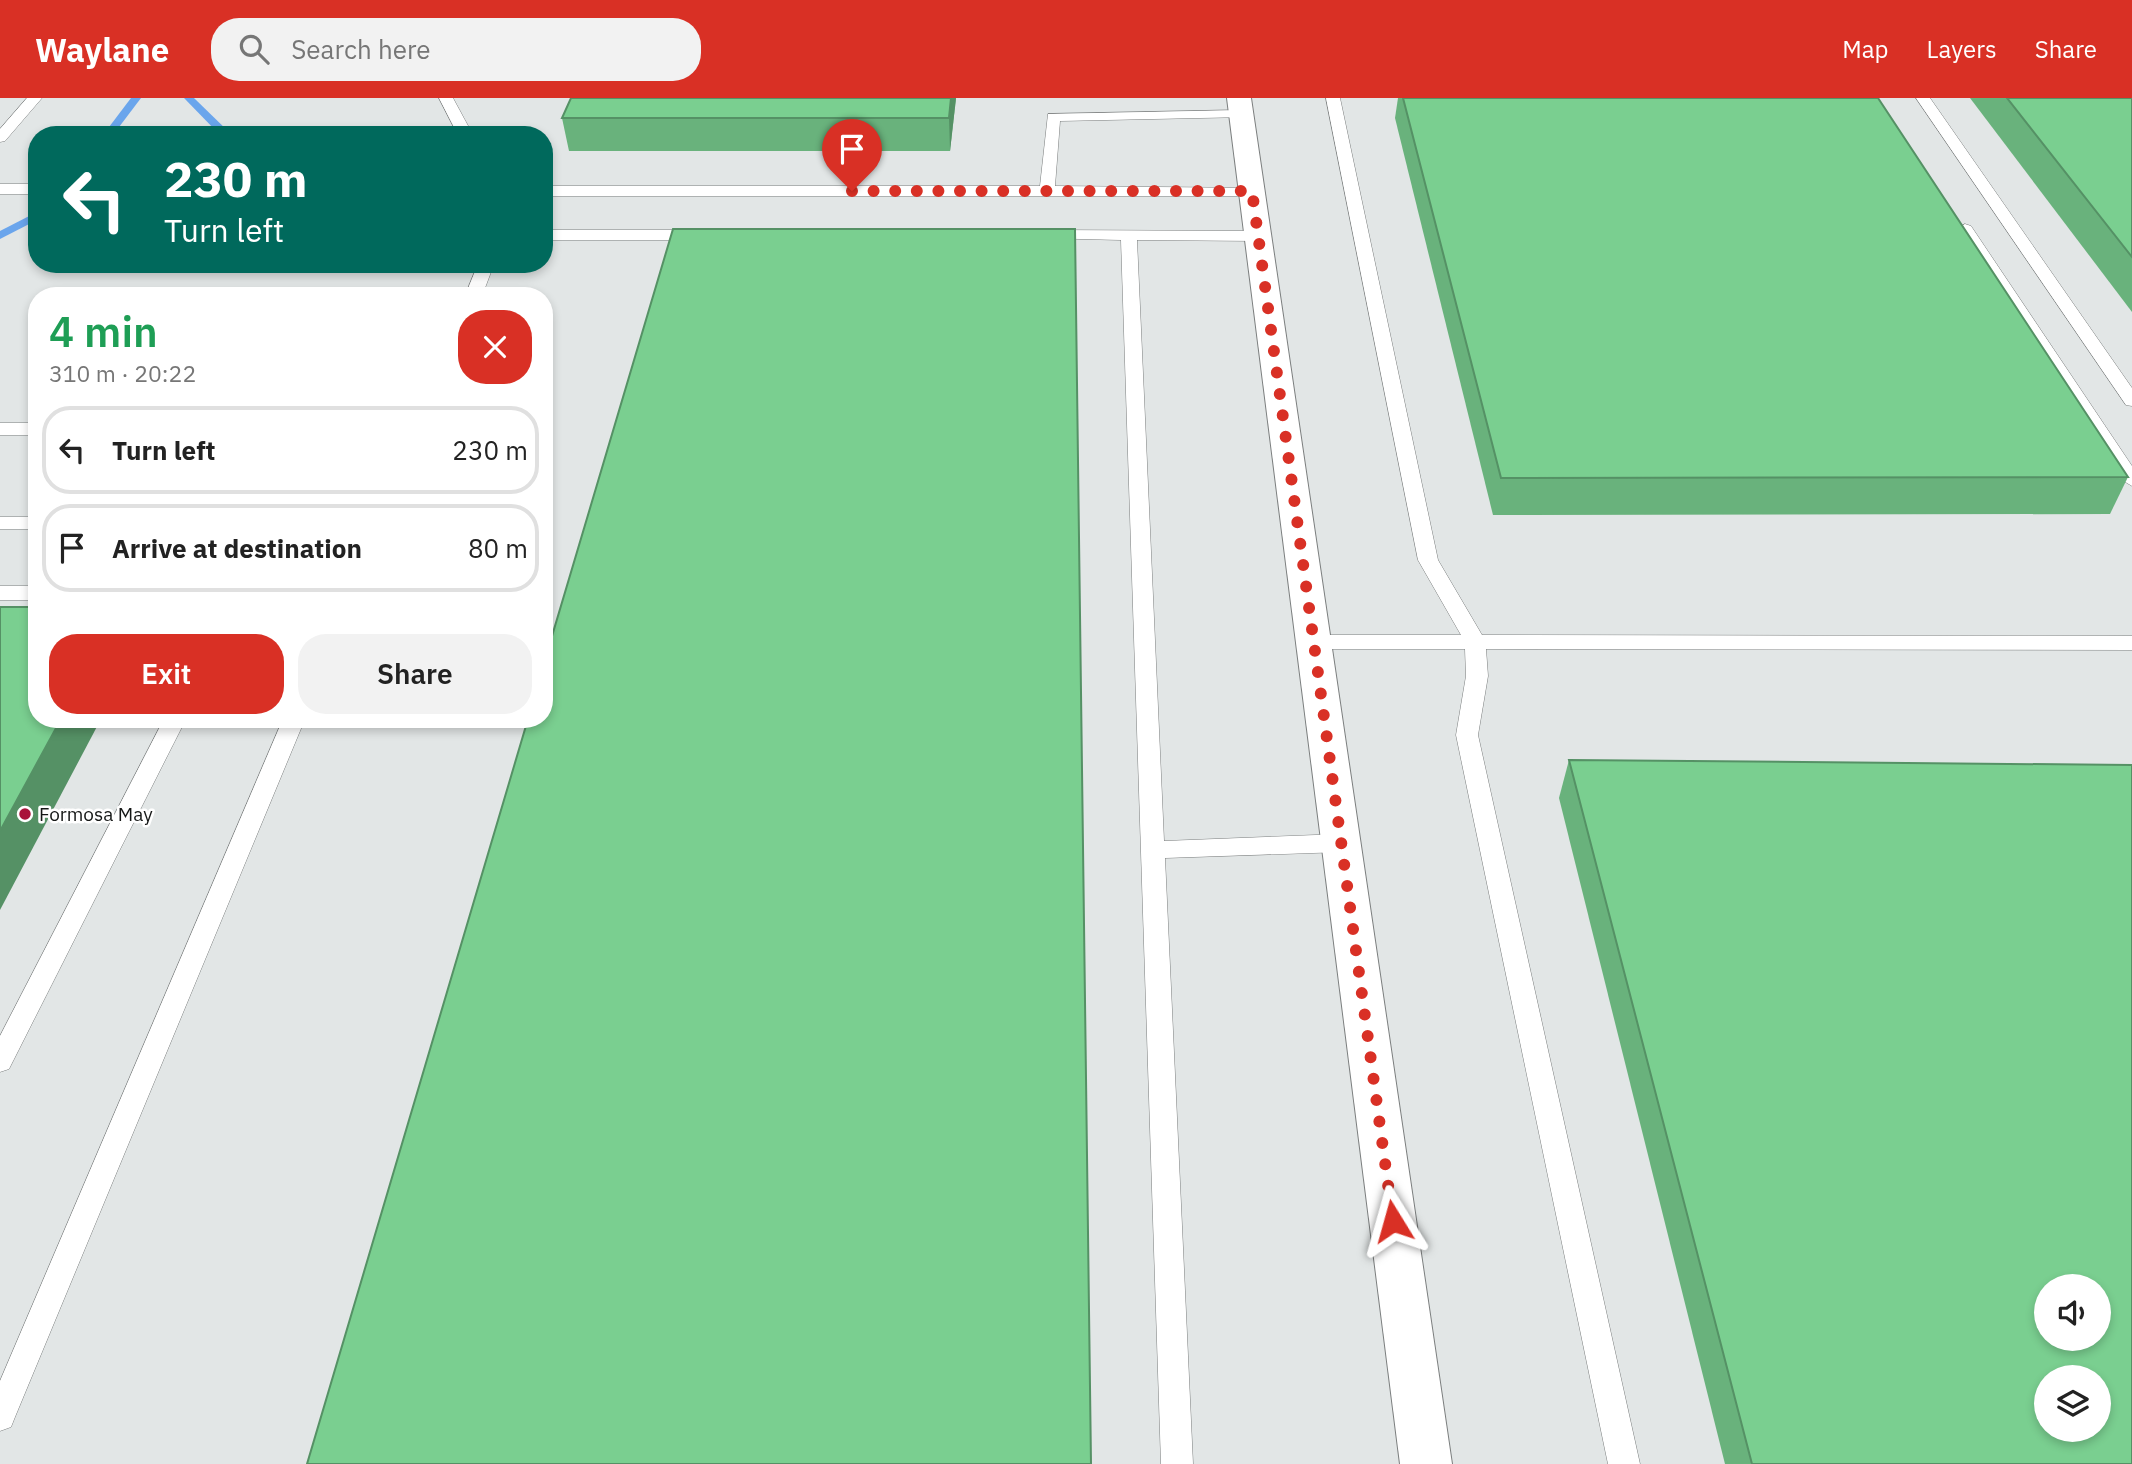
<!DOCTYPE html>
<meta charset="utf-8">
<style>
:root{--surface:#fff;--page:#f2f2f2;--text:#222;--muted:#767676;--line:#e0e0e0;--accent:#d93025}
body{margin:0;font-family:"IBM Plex Sans",sans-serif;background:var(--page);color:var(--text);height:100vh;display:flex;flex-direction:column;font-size:26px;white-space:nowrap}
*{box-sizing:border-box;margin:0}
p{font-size:23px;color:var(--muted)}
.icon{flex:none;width:38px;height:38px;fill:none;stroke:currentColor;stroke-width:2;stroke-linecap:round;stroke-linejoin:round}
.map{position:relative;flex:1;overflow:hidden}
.side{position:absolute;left:28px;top:189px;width:525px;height:441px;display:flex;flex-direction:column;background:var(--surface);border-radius:28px;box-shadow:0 4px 10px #0003}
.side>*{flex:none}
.banner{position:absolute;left:28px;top:28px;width:525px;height:147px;border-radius:28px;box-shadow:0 4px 10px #0003;background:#00695c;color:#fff;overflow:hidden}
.tools{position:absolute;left:2034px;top:1176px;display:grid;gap:14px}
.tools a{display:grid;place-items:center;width:77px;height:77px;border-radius:50%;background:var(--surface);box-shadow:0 4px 10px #0003;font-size:35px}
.pin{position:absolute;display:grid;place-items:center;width:60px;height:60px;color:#fff;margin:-72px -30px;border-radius:50% 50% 50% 0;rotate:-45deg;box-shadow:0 0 7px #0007}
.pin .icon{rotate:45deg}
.me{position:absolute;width:77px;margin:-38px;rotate:352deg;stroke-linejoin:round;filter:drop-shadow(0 0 5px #0008)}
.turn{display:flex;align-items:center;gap:24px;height:147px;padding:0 21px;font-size:32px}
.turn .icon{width:91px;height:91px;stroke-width:2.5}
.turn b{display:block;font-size:49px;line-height:60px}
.round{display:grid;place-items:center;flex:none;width:74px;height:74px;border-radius:28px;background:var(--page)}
.headline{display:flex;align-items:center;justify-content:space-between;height:119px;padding:0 21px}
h1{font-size:42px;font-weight:600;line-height:52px;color:#1e9e55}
.button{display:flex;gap:14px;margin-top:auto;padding:14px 21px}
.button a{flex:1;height:80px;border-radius:28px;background:var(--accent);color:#fff;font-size:28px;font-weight:600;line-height:80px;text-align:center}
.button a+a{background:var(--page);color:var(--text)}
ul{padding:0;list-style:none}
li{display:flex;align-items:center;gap:21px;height:88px;margin:0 14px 10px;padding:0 7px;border:4px solid var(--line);border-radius:28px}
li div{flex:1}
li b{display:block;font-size:26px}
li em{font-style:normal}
header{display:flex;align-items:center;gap:42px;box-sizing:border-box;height:98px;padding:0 35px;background:var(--accent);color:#fff}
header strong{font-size:33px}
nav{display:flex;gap:38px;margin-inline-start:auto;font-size:24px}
.search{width:490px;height:63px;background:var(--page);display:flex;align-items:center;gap:18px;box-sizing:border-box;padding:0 24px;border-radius:28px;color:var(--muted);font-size:26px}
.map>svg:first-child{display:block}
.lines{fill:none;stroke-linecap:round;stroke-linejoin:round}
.stream{fill:#6aa5ec;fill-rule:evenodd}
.lane-casing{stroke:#7b7e7e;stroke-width:1}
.street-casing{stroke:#7b7e7e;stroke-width:2}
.lane{fill:#fff;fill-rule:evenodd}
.street{fill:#fff;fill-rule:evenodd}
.wall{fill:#69b27c}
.shaded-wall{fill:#559165}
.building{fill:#7acf90;stroke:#559165;stroke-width:2;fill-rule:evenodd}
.route{stroke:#d93025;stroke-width:12;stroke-dasharray:0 21.6}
.poi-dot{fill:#a9123a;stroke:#fff;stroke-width:2.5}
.labels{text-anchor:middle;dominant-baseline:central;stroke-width:5;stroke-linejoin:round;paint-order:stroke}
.poi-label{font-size:19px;fill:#151716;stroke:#fff;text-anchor:start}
</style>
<header>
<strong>Waylane</strong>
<div class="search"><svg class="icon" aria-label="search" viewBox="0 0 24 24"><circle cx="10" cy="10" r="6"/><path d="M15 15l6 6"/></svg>Search here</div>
<nav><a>Map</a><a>Layers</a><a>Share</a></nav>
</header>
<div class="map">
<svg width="2132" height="1366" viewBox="0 0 2132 1366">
<rect width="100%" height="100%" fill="#e2e6e6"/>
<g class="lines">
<!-- stream -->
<g class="stream">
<polygon points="131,0 141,0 113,37 103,37"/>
<polygon points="184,0 194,0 232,37 220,37"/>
<polygon points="37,114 37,122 0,141 0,133"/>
</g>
<defs>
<g id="lane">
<polygon points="27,0 42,0 5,43 0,44 0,31"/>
<polygon points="439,0 453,0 473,37 458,37"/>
<polygon points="1326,0 1340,0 1438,462 1482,537 2132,538 2132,552 1486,551 1488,578 1478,637 1640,1366 1608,1366 1456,637 1466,578 1465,551 1315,551 1308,549 1304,544 1308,539 1315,537 1461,537 1418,462"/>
<polygon points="1916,0 1930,0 2132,290 2132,308 2126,307"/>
<polygon points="1242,12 1249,16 1247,19 1060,23 1055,88 1258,90 1260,93 1258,96 1252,98 544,98 544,88 1040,88 1048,16"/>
<rect x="0" y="86" width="37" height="10"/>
<polygon points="1965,126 1971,128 2132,368 2132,388 2122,382 1957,131"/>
<polygon points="544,132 703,132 711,137 703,142 544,142"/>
<polygon points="1045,132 1259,133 1267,138 1259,143 1137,142 1164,743 1342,736 1350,739 1354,745 1350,751 1342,754 1165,760 1193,1366 1161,1366 1121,142 1039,140 1037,137 1039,134"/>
<polygon points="478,166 494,166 482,198 465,198"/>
<rect x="0" y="325" width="37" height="12"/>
<rect x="0" y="419" width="37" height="12"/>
<rect x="0" y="488" width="37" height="14"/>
<polygon points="164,621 186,621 9,971 0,974 0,938"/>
<polygon points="283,621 305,621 15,1319 11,1329 0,1333 0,1283"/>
</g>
<polygon id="street" points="1227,0 1251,0 1452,1366 1400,1366"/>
</defs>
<!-- lane casing -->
<use href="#lane" class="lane-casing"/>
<!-- street casing -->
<use href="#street" class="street-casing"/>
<!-- lane -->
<use href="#lane" class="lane"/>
<!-- street -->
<use href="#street" class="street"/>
</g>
<!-- wall -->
<g class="wall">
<polygon points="956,0 950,53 569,53 562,20"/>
<polygon points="1398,0 1878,0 2128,379 2110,416 1493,417 1395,20"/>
<polygon points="1970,0 2132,0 2132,214"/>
<polygon points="1569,662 2132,1366 1725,1366 1559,700"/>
</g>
<!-- shaded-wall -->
<g class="shaded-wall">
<polygon points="951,0 956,0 950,53 949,20"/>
<polygon points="61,621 101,621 0,812 0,733"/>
</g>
<!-- building -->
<g class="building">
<polygon points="571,0 951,0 949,20 562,20"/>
<polygon points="1403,0 1878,0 2128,379 1501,380"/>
<polygon points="2007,0 2132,0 2132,159"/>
<polygon points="673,131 1075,131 1091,1366 307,1366 528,621 544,621 544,565"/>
<polygon points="0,509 37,509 37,621 61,621 0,733"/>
<path d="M 1569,662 L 2132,667 L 2132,1366 L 1752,1366 ZM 2046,1188 L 2098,1188 L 2098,1241 L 2046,1241 ZM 2046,1279 L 2098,1279 L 2098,1332 L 2046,1332 Z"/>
</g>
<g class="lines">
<!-- route -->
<polyline class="route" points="852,93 1252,93 1393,1123"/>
</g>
<!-- markers -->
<circle class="poi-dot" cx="25" cy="716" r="7"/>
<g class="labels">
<!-- poi labels -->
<g class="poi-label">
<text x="39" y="716">Formosa May</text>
</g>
</g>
</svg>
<div class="tools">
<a><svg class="icon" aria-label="sound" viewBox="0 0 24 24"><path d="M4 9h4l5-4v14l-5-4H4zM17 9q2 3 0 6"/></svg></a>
<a><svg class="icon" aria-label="layers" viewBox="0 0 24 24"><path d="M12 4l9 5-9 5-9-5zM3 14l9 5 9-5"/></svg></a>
</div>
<div class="pin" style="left:852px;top:93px;background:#d93025"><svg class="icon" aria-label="arrive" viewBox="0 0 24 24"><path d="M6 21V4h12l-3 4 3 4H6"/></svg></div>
<svg class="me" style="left:1393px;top:1123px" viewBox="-20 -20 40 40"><path d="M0-17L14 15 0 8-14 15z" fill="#d93025" stroke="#fff" stroke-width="4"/></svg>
<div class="banner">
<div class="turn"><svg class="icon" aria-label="left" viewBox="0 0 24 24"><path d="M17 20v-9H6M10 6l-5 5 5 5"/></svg><div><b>230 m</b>Turn left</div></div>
</div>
<section class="side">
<div class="headline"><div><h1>4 min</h1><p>310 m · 20:22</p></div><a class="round" style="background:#d93025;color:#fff"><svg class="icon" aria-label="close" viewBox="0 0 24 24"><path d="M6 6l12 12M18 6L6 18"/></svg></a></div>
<ul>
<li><svg class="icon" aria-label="left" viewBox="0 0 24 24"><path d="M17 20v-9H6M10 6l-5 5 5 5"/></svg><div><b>Turn left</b></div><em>230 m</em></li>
<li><svg class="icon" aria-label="arrive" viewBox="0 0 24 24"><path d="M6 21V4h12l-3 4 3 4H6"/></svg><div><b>Arrive at destination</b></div><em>80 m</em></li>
</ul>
<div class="button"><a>Exit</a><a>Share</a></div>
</section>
</div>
